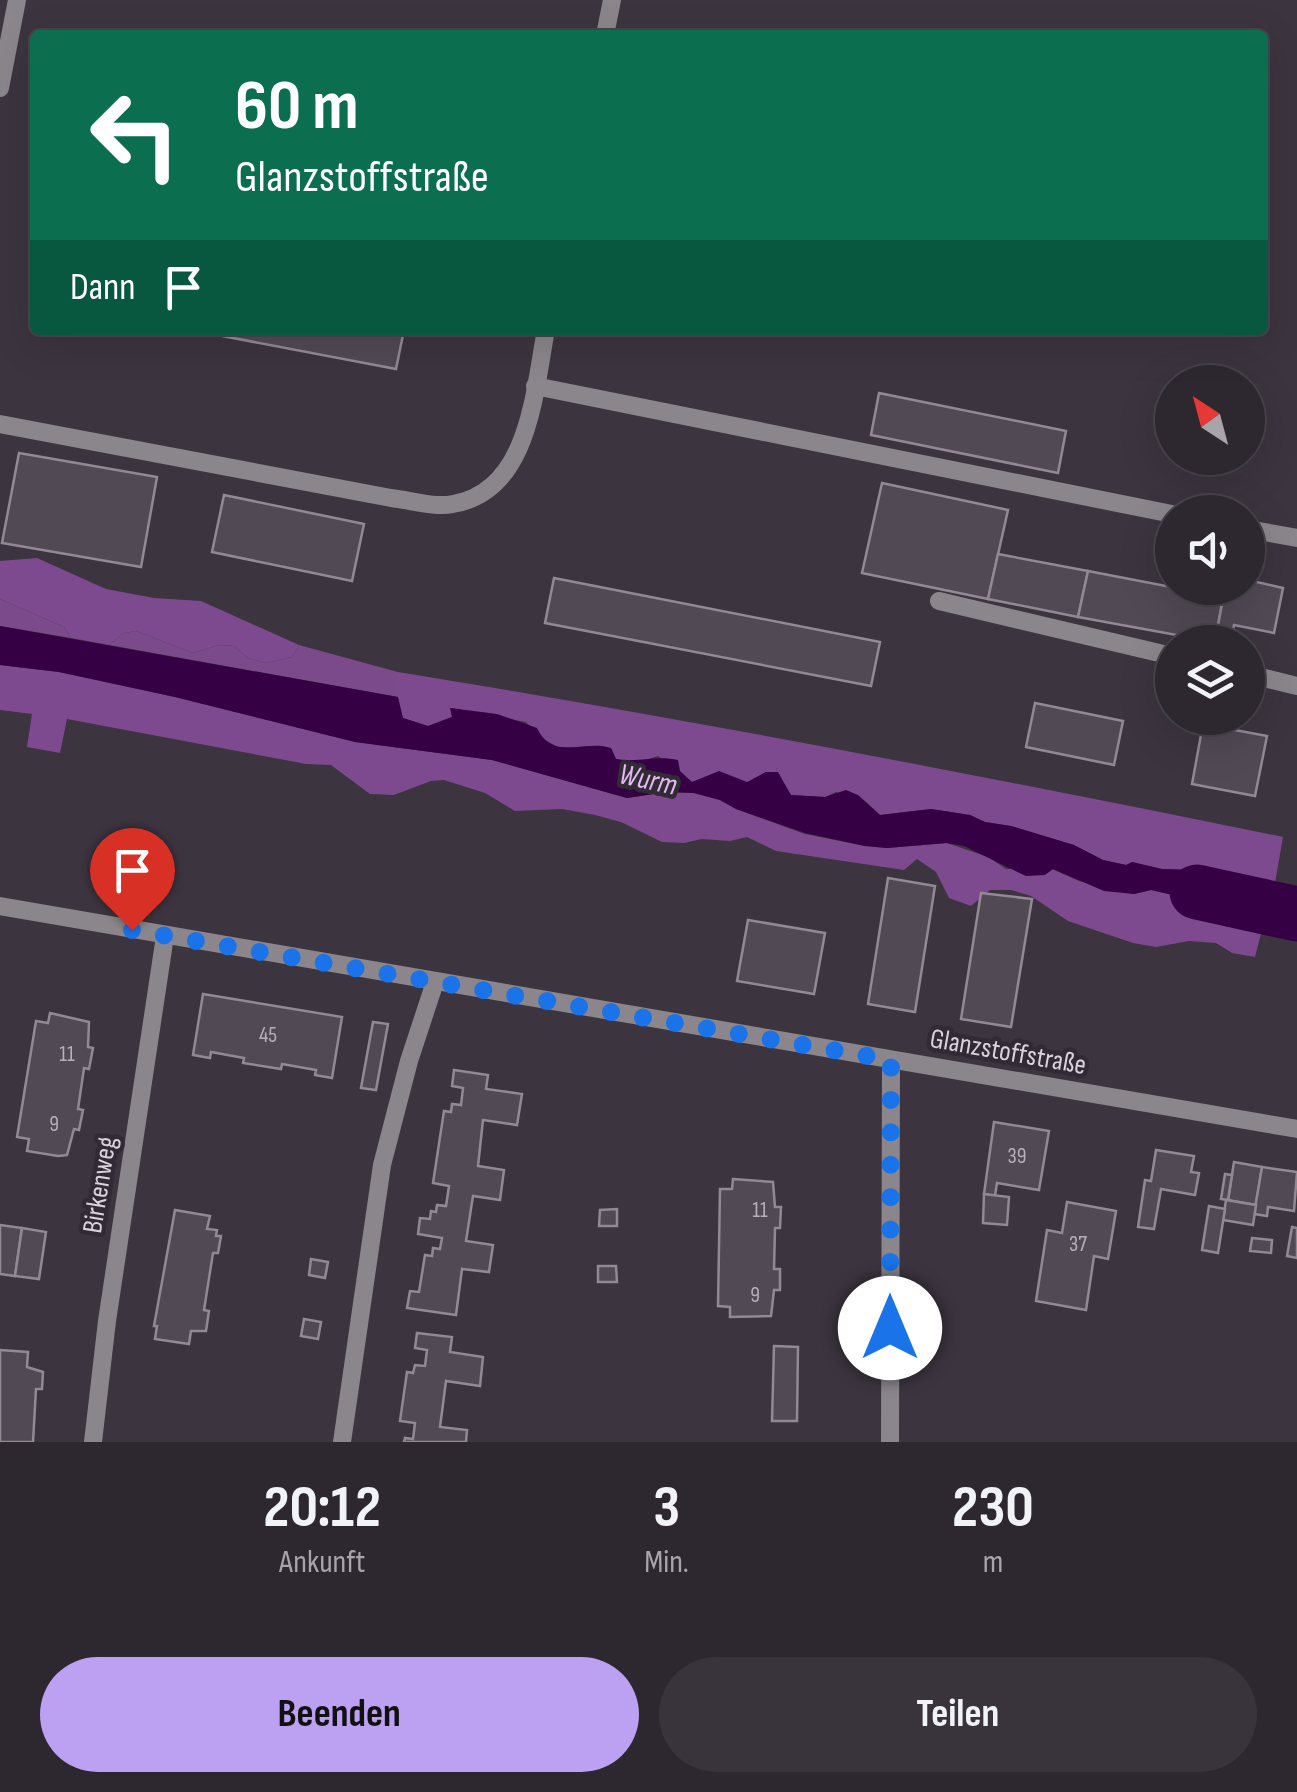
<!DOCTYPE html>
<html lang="de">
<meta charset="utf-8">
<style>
:root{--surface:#2d272f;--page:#39333b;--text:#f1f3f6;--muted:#a7a5aa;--line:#48444b;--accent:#bca0f2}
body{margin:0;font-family:"Sofia Sans Condensed",sans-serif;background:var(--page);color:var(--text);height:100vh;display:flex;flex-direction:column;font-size:38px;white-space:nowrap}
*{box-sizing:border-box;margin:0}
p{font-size:32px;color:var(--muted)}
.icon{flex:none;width:55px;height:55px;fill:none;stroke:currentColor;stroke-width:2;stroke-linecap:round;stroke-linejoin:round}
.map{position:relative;height:1442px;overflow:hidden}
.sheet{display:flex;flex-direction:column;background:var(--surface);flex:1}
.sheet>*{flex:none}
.banner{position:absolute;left:30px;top:30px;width:1238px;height:305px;border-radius:10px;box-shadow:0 10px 40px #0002,0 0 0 2px var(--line);background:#0b6e4f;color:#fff;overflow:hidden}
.needle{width:65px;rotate:324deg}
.tools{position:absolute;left:1155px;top:365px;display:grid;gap:20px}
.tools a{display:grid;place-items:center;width:110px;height:110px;border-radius:50%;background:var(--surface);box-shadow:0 10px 40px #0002,0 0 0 2px var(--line);font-size:50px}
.pin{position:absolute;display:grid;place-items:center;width:85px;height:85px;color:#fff;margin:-102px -42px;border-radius:50% 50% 50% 0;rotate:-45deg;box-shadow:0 0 10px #0007}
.pin .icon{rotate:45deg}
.me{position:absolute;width:110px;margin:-55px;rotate:0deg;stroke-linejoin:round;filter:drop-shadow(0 0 8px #0008)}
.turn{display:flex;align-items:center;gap:35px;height:210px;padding:0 40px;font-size:45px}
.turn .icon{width:130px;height:130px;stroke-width:2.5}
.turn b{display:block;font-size:70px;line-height:85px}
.then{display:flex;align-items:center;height:95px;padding:0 40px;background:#0003;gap:20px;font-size:38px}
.eta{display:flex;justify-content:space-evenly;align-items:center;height:170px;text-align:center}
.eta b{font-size:60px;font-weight:700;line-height:70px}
.primary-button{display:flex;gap:20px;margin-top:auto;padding:20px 40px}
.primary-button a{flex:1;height:115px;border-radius:60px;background:var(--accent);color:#111;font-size:40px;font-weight:700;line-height:115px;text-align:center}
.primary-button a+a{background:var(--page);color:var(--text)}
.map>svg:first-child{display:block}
.green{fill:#7a4a8b}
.forest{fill:#7d4a8f}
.water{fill:#350044}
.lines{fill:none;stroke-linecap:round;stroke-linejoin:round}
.river{stroke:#350044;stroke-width:55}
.building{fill:#514954;stroke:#928995;stroke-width:2.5}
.minor{stroke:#8a868c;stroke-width:18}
.route{stroke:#1a73e8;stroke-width:18;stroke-dasharray:0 32.4}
.labels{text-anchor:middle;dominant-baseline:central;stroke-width:9;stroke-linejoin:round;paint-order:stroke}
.number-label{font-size:22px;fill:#b7b1b9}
.street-label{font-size:28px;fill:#d9d4db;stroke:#322a35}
.water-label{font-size:30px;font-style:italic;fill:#e3b9f3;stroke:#322a35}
</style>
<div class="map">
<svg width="1297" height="1442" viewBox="0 0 1297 1442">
<rect width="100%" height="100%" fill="#3c343f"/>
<!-- green -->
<g class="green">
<polygon points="0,599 64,627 71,638 0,626"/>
<polygon points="136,631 193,653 219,645 234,646 248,658 266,663 292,657 299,645 398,672 398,697 109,645 124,633"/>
</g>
<!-- forest -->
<g class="forest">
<polygon points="37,558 106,589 154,598 201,601 299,645 292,657 266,663 248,658 234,646 219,645 193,653 136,631 124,633 109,645 71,638 64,627 0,599 0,561"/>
<polygon points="0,665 59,672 175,697 355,742 492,760 627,798 667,792 694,793 720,800 736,809 805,834 865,846 887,848 947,843 988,857 1006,869 1052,869 1079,881 1134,894 1151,890 1173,895 1185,900 1200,915 1223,919 1250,909 1265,918 1255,957 1232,953 1216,943 1189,941 1156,947 1133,943 1068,921 1031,896 1011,890 990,890 971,906 949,898 936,872 917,859 904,870 776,851 747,837 730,841 702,839 684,843 662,842 621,822 595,815 562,809 515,811 485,793 444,780 431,781 394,795 370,794 331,765 306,764 67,719 60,753 27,747 32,714 0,710"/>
<path d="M 398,672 C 694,720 989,777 1283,837 L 1275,883 L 1211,879 L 1193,870 L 1162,869 L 1132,862 L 1126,865 L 1103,860 L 1074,845 L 1011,826 L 985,822 L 970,815 L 931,809 L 880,815 L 865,801 L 836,792 L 825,797 L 791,795 L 782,782 L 766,772 L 747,783 L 712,776 L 692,782 L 658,756 L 636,763 L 616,759 L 611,748 L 558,747 L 543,739 L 526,722 L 451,708 L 452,717 L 428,726 L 403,718 L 398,702 Z"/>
</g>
<!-- water -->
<path class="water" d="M 0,626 L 398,697 L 403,718 L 428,726 L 452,717 L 450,708 L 497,714 L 537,728 C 553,762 585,739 611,748 L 616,759 C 639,763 656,755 678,760 L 680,771 L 692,782 L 719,771 L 747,782 L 766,772 L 778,772 L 791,795 L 825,797 L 846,790 L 858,795 L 880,815 L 931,809 L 970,815 L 985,822 L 1011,826 L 1074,845 L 1103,860 L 1126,865 L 1132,862 L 1162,869 L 1193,870 L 1211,879 L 1275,883 L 1265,918 L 1250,909 L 1223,919 L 1200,915 L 1185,900 L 1173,895 L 1151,890 L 1134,894 L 1104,891 L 1053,869 L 1045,875 L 1026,876 L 964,846 L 947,843 L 887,848 L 865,846 L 805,833 L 736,809 L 720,800 L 694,793 L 667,792 L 627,798 L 492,760 L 355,742 L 175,697 L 59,672 L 0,665 Z"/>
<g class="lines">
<!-- river -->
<polyline class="river" points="1197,892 1297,914"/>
</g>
<!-- building -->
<g class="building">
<polygon points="191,330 404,330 396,369"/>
<polygon points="879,393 1066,431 1058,473 871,435"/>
<polygon points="19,453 157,477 141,567 2,543"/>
<polygon points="882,483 1008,510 988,599 862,573"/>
<polygon points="224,495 364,524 352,581 212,552"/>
<polygon points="998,554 1088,571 1078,617 988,599"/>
<polygon points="1088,571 1223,597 1215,642 1078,617"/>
<polygon points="554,578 880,642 871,686 545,623"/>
<polygon points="1248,580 1283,588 1274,633 1234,625 1232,634 1237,635 1236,642 1215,642 1225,588 1248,588"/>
<polygon points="1035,703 1123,721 1114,765 1026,747"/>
<polygon points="1203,724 1267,736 1255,796 1192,784"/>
<polygon points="888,878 935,886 915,1012 868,1004"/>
<polygon points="981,893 1032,899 1011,1027 961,1019"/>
<polygon points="748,920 825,933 814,994 737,981"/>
<polygon points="203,994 342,1017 332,1078 315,1075 316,1070 282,1064 281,1069 243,1063 244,1058 211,1052 210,1058 193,1055"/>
<polygon points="50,1013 89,1022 88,1047 93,1048 89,1069 84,1068 78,1109 83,1110 79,1130 74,1129 67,1155 58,1156 27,1151 29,1139 17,1137 36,1021 48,1023"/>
<polygon points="373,1022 388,1024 376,1090 361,1088"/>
<polygon points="454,1070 488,1075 486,1089 522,1094 517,1125 483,1120 478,1166 504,1170 500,1200 473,1196 466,1241 493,1245 489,1272 462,1269 456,1315 407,1308 410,1291 419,1292 425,1255 432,1256 433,1248 440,1249 442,1238 418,1234 420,1218 430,1219 431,1211 436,1212 437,1205 446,1206 449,1186 433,1183 444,1111 451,1112 452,1104 461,1105 463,1088 452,1086"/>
<polygon points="994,1122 1049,1131 1039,1190 997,1183 995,1196 984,1194"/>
<polygon points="1156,1150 1194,1156 1191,1172 1199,1173 1195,1195 1161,1189 1154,1229 1138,1227 1145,1180 1151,1181"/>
<polygon points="1234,1162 1262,1167 1256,1205 1228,1200"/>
<polygon points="1262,1167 1297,1172 1294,1211 1268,1207 1267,1216 1254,1214"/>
<polygon points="1225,1174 1232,1175 1228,1200 1221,1199"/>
<polygon points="733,1179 773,1182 775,1207 781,1207 780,1228 775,1228 774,1269 780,1269 780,1290 774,1290 771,1316 730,1317 730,1307 718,1306 720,1189 732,1189"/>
<polygon points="984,1194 1009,1197 1007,1225 983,1223"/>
<polygon points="1226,1200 1256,1205 1253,1225 1223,1220"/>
<polygon points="1067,1202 1116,1211 1108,1259 1094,1256 1086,1310 1036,1301 1047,1230 1062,1233"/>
<polygon points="1209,1206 1225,1209 1218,1253 1202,1250"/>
<polygon points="617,1209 617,1226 599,1226 600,1210"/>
<polygon points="175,1210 210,1216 207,1229 217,1230 216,1236 221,1236 218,1253 213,1253 204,1310 209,1311 206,1331 191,1331 189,1344 155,1339 157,1326 154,1326"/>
<polygon points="0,1225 22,1228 15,1276 0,1274"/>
<polygon points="1292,1227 1297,1228 1297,1258 1287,1256"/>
<polygon points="22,1228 46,1232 39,1279 15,1276"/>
<polygon points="1252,1238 1272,1240 1271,1253 1250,1251"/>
<polygon points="311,1259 328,1262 325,1278 309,1275"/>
<polygon points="598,1266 616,1266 617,1282 598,1282"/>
<polygon points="304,1319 321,1322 318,1339 301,1336"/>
<polygon points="417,1333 452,1337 450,1352 483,1357 480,1386 446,1381 440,1427 467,1430 466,1442 404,1442 405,1438 413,1439 415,1423 400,1421 407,1372 413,1373 415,1365 425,1366 427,1350 415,1348"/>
<polygon points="774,1346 798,1347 797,1421 772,1421"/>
<polygon points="0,1350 28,1352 27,1367 43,1372 42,1389 36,1389 33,1442 0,1442"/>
</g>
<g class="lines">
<!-- minor -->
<g class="minor">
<polyline points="605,35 612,0"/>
<polyline points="0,88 17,0"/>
<polyline points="535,386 1172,514"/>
<path d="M 0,424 L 391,498 C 410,500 435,508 453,504 C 530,491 534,391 546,330"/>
<polyline points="1248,529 1297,538"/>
<polyline points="939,601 1172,656"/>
<polyline points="1248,674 1297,686"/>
<polyline points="0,906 1297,1129"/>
<polyline points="93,1442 107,1321 165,936"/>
<polyline points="342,1442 382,1165 409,1061 435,982"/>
<polyline points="890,1442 891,1060"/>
</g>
</g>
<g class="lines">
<!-- route -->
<polyline class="route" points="132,930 891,1060 890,1328"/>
</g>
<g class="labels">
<!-- number labels -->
<g class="number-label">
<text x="268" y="1035">45</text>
<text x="67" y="1054">11</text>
<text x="54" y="1124">9</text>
<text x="1017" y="1156">39</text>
<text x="760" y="1210">11</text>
<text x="1078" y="1244">37</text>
<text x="755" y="1295">9</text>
</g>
<!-- street labels -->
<g class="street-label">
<text transform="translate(1008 1052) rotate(10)">Glanzstoffstraße</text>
<text transform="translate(100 1185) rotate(-81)">Birkenweg</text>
</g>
<!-- water labels -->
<g class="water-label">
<text transform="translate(648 780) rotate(12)">Wurm</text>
</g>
</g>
</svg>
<div class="tools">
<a><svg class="needle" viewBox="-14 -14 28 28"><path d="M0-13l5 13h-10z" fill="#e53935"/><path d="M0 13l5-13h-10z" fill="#a7a5aa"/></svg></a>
<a><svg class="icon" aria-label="sound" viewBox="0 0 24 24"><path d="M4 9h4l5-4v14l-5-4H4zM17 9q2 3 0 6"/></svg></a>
<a><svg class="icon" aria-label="layers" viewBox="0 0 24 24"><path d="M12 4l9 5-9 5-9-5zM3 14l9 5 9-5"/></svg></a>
</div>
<div class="pin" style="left:132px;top:930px;background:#d93025"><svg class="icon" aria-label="arrive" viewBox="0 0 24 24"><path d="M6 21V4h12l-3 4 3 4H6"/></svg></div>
<svg class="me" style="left:890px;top:1328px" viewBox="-20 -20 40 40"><circle r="19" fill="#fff"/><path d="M0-13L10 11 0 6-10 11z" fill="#1a73e8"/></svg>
<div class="banner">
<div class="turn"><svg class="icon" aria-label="left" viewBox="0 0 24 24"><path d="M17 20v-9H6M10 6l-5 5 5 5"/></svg><div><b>60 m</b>Glanzstoffstraße</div></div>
<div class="then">Dann<svg class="icon" aria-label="arrive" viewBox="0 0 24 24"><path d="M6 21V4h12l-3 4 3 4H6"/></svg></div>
</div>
</div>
<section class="sheet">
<div class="eta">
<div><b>20:12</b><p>Ankunft</p></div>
<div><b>3</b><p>Min.</p></div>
<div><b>230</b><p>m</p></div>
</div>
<div class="primary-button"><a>Beenden</a><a>Teilen</a></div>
</section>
